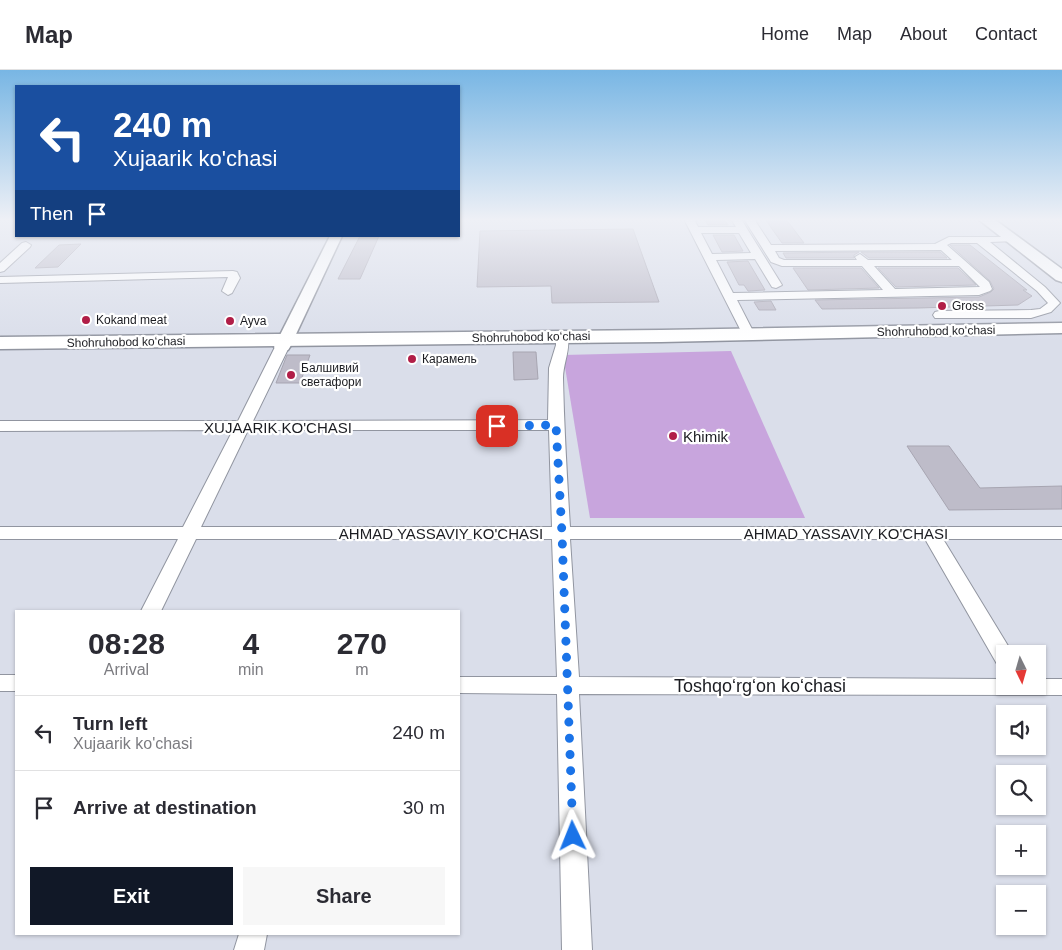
<!DOCTYPE html>
<meta charset="utf-8">
<style>
:root{--surface:#fff;--page:#f7f7f7;--text:#2b2b33;--muted:#7c7c81;--line:#e1e1e2;--accent:#111827}
body{margin:0;font-family:Arial,sans-serif;background:var(--page);color:var(--text);height:100vh;display:flex;flex-direction:column;font-size:19px;white-space:nowrap}
*{box-sizing:border-box;margin:0}
p{font-size:16px;color:var(--muted)}
.icon{flex:none;width:28px;height:28px;fill:none;stroke:currentColor;stroke-width:2;stroke-linecap:round;stroke-linejoin:round}
.map{position:relative;flex:1;overflow:hidden}
.side{position:absolute;left:15px;top:540px;width:445px;height:325px;display:flex;flex-direction:column;background:var(--surface);border-radius:0px;box-shadow:0 1px 4px #0004}
.side>*{flex:none}
.guide{position:absolute;left:15px;top:15px;width:445px;height:152px;border-radius:0px;box-shadow:0 1px 4px #0004;background:#1a4fa0;color:#fff;overflow:hidden}
.needle{width:32px;rotate:175deg}
.controls{position:absolute;left:996px;top:575px;display:grid;gap:10px}
.controls a{display:grid;place-items:center;width:50px;height:50px;border-radius:0px;background:var(--surface);box-shadow:0 1px 4px #0004;font-size:25px}
.pin{position:absolute;display:grid;place-items:center;width:42px;height:42px;color:#fff;margin:-21px;border-radius:10px;box-shadow:0 2px 8px #0006}
.me{position:absolute;width:55px;margin:-28px;rotate:358deg;stroke-linejoin:round;filter:drop-shadow(0 0 4px #0008)}
.turn{display:flex;align-items:center;gap:18px;height:105px;padding:0 15px;font-size:22px}
.turn .icon{width:65px;height:65px;stroke-width:2.5}
.turn b{display:block;font-size:35px;line-height:42px}
.then{display:flex;align-items:center;height:48px;padding:0 15px;background:#0003;gap:10px;font-size:19px}
.eta{display:flex;justify-content:space-evenly;align-items:center;height:85px;text-align:center}
.eta b{font-size:30px;font-weight:700;line-height:35px}
.button{display:flex;gap:10px;margin-top:auto;padding:10px 15px}
.button a{flex:1;height:58px;border-radius:0px;background:var(--accent);color:#fff;font-size:20px;font-weight:700;line-height:58px;text-align:center}
.button a+a{background:var(--page);color:var(--text)}
ul{padding:0;list-style:none}
li{display:flex;align-items:center;gap:15px;height:75px;padding:0 15px;border-top:1px solid var(--line)}
li div{flex:1}
li b{display:block;font-size:19px}
li em{font-style:normal}
header{display:flex;align-items:center;gap:30px;box-sizing:border-box;height:70px;padding:0 25px;background:var(--surface);border-bottom:1px solid var(--line)}
header strong{font-size:24px}
nav{display:flex;gap:28px;margin-inline-start:auto;font-size:18px}
.map>svg:first-child{display:block}
.green{fill:#c8a5dd}
.building{fill:#bebcc9;stroke:#a7a5b1}
.lines{fill:none;stroke-linecap:round;stroke-linejoin:round}
.minor-casing{stroke:#9195a0;stroke-width:2}
.major-casing{stroke:#9195a0;stroke-width:3}
.highway-casing{stroke:#9195a0;stroke-width:3}
.minor{fill:#fff;fill-rule:evenodd}
.major{fill:#fff;fill-rule:evenodd}
.highway{fill:#fff;fill-rule:evenodd}
.route{stroke:#1a73e8;stroke-width:9;stroke-dasharray:0 16.2}
.poi-dot{fill:#b11e47;stroke:#fff;stroke-width:2}
.labels{text-anchor:middle;dominant-baseline:central;stroke-width:4.5;stroke-linejoin:round;paint-order:stroke}
.far-poi-label{font-size:12px;fill:#1b1c21;stroke:#fff;text-anchor:start}
.far-street-label{font-size:12px;fill:#1b1c21;stroke:#fff}
.street-label{font-size:15px;fill:#1b1c21;stroke:#fff}
.poi-label{font-size:15px;fill:#1b1c21;stroke:#fff;text-anchor:start}
.near-street-label{font-size:18px;fill:#1b1c21;stroke:#fff}
</style>
<header>
<strong>Map</strong>
<nav><a>Home</a><a>Map</a><a>About</a><a>Contact</a></nav>
</header>
<div class="map">
<svg width="1062" height="880" viewBox="0 0 1062 880">
<rect width="100%" height="100%" fill="#dadeea"/>
<!-- green -->
<polygon class="green" points="731,281 805,448 590,448 563,285"/>
<!-- building -->
<g class="building">
<polygon points="705,149 724,149 728,155 708,155"/>
<polygon points="765,149 786,149 804,173 782,173"/>
<polygon points="633,159 659,232 552,233 551,216 477,217 480,161"/>
<polygon points="713,165 734,165 743,181 722,182"/>
<polygon points="360,166 379,166 360,209 338,209"/>
<polygon points="81,174 58,197 35,198 59,175"/>
<polygon points="950,175 970,175 1027,220 1023,220 1032,226 1018,235 918,238 822,239 815,230 979,227 991,222 994,219 990,211"/>
<polygon points="859,182 854,185 854,188 786,188 783,183"/>
<polygon points="861,182 940,182 947,188 869,188"/>
<polygon points="748,191 765,220 748,221 744,215 739,215 727,192"/>
<polygon points="793,198 861,198 879,218 808,220"/>
<polygon points="878,198 958,198 976,215 896,217"/>
<polygon points="771,231 776,240 759,240 754,232"/>
<polygon points="513,282 536,282 538,309 514,310"/>
<polygon points="287,285 310,285 300,313 276,313"/>
<polygon points="907,376 949,376 980,418 1062,416 1062,439 949,440"/>
</g>
<g class="lines">
<defs>
<g id="minor">
<path d="M 684,149 L 694,149 L 698,157 L 736,157 L 731,149 L 741,149 L 782,215 L 776,218 L 772,217 L 755,189 L 716,190 L 733,223 L 883,220 L 862,196 L 782,196 L 771,192 L 744,149 L 754,149 L 771,175 L 935,174 L 949,167 L 1016,167 L 1017,169 L 1016,171 L 990,172 L 1045,217 L 1060,233 L 1051,242 L 1031,248 L 935,248 L 933,245 L 935,242 L 939,241 L 1031,240 L 1040,239 L 1048,233 L 1037,221 L 977,173 L 951,173 L 947,175 L 989,212 L 992,219 L 990,221 L 979,225 L 737,230 L 755,265 L 749,269 L 743,265 ZM 701,163 L 739,163 L 751,183 L 712,184 ZM 941,180 L 952,190 L 868,190 L 860,184 L 855,187 L 857,190 L 784,190 L 779,188 L 775,181 ZM 874,196 L 959,196 L 980,217 L 895,219 Z"/>
<polygon points="26,172 31,175 30,177 4,201 0,202 0,193 22,173"/>
<polygon points="233,201 237,202 240,208 232,223 228,225 222,221 228,207 0,213 0,207"/>
<path d="M 562,263 L 568,267 C 570,281 563,294 563,308 C 564,358 567,408 570,457 L 1062,457 L 1062,469 L 943,469 L 1013,584 L 1005,584 L 1005,597 L 997,594 L 925,469 L 570,469 L 579,607 L 1005,609 L 1005,616 L 1038,616 L 1038,609 L 1062,609 L 1062,625 L 579,624 L 592,880 L 562,880 L 557,624 L 459,623 L 459,607 L 557,607 L 552,469 L 196,469 L 161,541 L 141,541 L 178,469 L 0,469 L 0,457 L 183,457 L 233,360 L 0,361 L 0,351 L 238,351 L 275,277 L 282,273 L 289,277 L 253,351 L 548,350 L 549,298 L 556,275 L 556,267 ZM 248,360 L 549,360 L 552,457 L 201,457 Z"/>
<rect x="0" y="605" width="16" height="16"/>
<polygon points="239,864 267,864 264,880 234,880"/>
</g>
<polygon id="major" points="330,166 342,166 290,277 288,280 276,280 274,277"/>
<g id="highway">
<polygon points="978,149 994,149 1062,199 1062,212 1056,210"/>
<polygon points="1062,253 1062,263 661,272 0,279 0,267 661,260"/>
</g>
</defs>
<!-- minor casing -->
<use href="#minor" class="minor-casing"/>
<!-- major casing -->
<use href="#major" class="major-casing"/>
<!-- highway casing -->
<use href="#highway" class="highway-casing"/>
<!-- minor -->
<use href="#minor" class="minor"/>
<!-- major -->
<use href="#major" class="major"/>
<!-- highway -->
<use href="#highway" class="highway"/>
</g>
<!-- sky -->
<linearGradient id="sky" x2="0" y2="1"><stop stop-color="#78b6e4"/><stop offset="0.55" stop-color="#eef0f6"/><stop offset="1" stop-color="#eef0f6" stop-opacity="0"/></linearGradient>
<rect width="1062" height="272" fill="url(#sky)"/>
<g class="lines">
<!-- route -->
<polyline class="route" points="497,356 556,355 562,464 573,766"/>
</g>
<!-- markers -->
<g class="poi-dot">
<circle cx="942" cy="236" r="5"/>
<circle cx="86" cy="250" r="5"/>
<circle cx="230" cy="251" r="5"/>
<circle cx="412" cy="289" r="5"/>
<circle cx="291" cy="305" r="5"/>
<circle cx="673" cy="366" r="5"/>
</g>
<g class="labels">
<!-- far-poi labels -->
<g class="far-poi-label">
<text x="952" y="236">Gross</text>
<text x="96" y="250">Kokand meat</text>
<text x="240" y="251">Ayva</text>
<text x="422" y="289">Карамель</text>
<text x="301" y="298">Балшивий<tspan x="301" dy="14">светафори</tspan></text>
</g>
<!-- far-street labels -->
<g class="far-street-label">
<text transform="translate(936 261) rotate(-1)">Shohruhobod koʻchasi</text>
<text transform="translate(531 267) rotate(-1)">Shohruhobod koʻchasi</text>
<text transform="translate(126 272) rotate(-1)">Shohruhobod koʻchasi</text>
</g>
<!-- street labels -->
<g class="street-label">
<text x="278" y="357">XUJAARIK KO'CHASI</text>
<text x="441" y="463">AHMAD YASSAVIY KO'CHASI</text>
<text x="846" y="463">AHMAD YASSAVIY KO'CHASI</text>
</g>
<!-- poi labels -->
<g class="poi-label">
<text x="683" y="366">Khimik</text>
</g>
<!-- near-street labels -->
<g class="near-street-label">
<text x="760" y="616">Toshqoʻrgʻon koʻchasi</text>
</g>
</g>
</svg>
<div class="controls">
<a><svg class="needle" viewBox="-14 -14 28 28"><path d="M0-13l5 13h-10z" fill="#e53935"/><path d="M0 13l5-13h-10z" fill="#7c7c81"/></svg></a>
<a><svg class="icon" aria-label="sound" viewBox="0 0 24 24"><path d="M4 9h4l5-4v14l-5-4H4zM17 9q2 3 0 6"/></svg></a>
<a><svg class="icon" aria-label="search" viewBox="0 0 24 24"><circle cx="10" cy="10" r="6"/><path d="M15 15l6 6"/></svg></a>
<a>+</a>
<a>−</a>
</div>
<div class="pin" style="left:497px;top:356px;background:#d93025"><svg class="icon" aria-label="arrive" viewBox="0 0 24 24"><path d="M6 21V4h12l-3 4 3 4H6"/></svg></div>
<svg class="me" style="left:573px;top:766px" viewBox="-20 -20 40 40"><path d="M0-17L14 15 0 8-14 15z" fill="#1a73e8" stroke="#fff" stroke-width="4"/></svg>
<div class="guide">
<div class="turn"><svg class="icon" aria-label="left" viewBox="0 0 24 24"><path d="M17 20v-9H6M10 6l-5 5 5 5"/></svg><div><b>240 m</b>Xujaarik ko'chasi</div></div>
<div class="then">Then<svg class="icon" aria-label="arrive" viewBox="0 0 24 24"><path d="M6 21V4h12l-3 4 3 4H6"/></svg></div>
</div>
<section class="side">
<div class="eta">
<div><b>08:28</b><p>Arrival</p></div>
<div><b>4</b><p>min</p></div>
<div><b>270</b><p>m</p></div>
</div>
<ul>
<li><svg class="icon" aria-label="left" viewBox="0 0 24 24"><path d="M17 20v-9H6M10 6l-5 5 5 5"/></svg><div><b>Turn left</b><p>Xujaarik ko'chasi</p></div><em>240 m</em></li>
<li><svg class="icon" aria-label="arrive" viewBox="0 0 24 24"><path d="M6 21V4h12l-3 4 3 4H6"/></svg><div><b>Arrive at destination</b></div><em>30 m</em></li>
</ul>
<div class="button"><a>Exit</a><a>Share</a></div>
</section>
</div>
